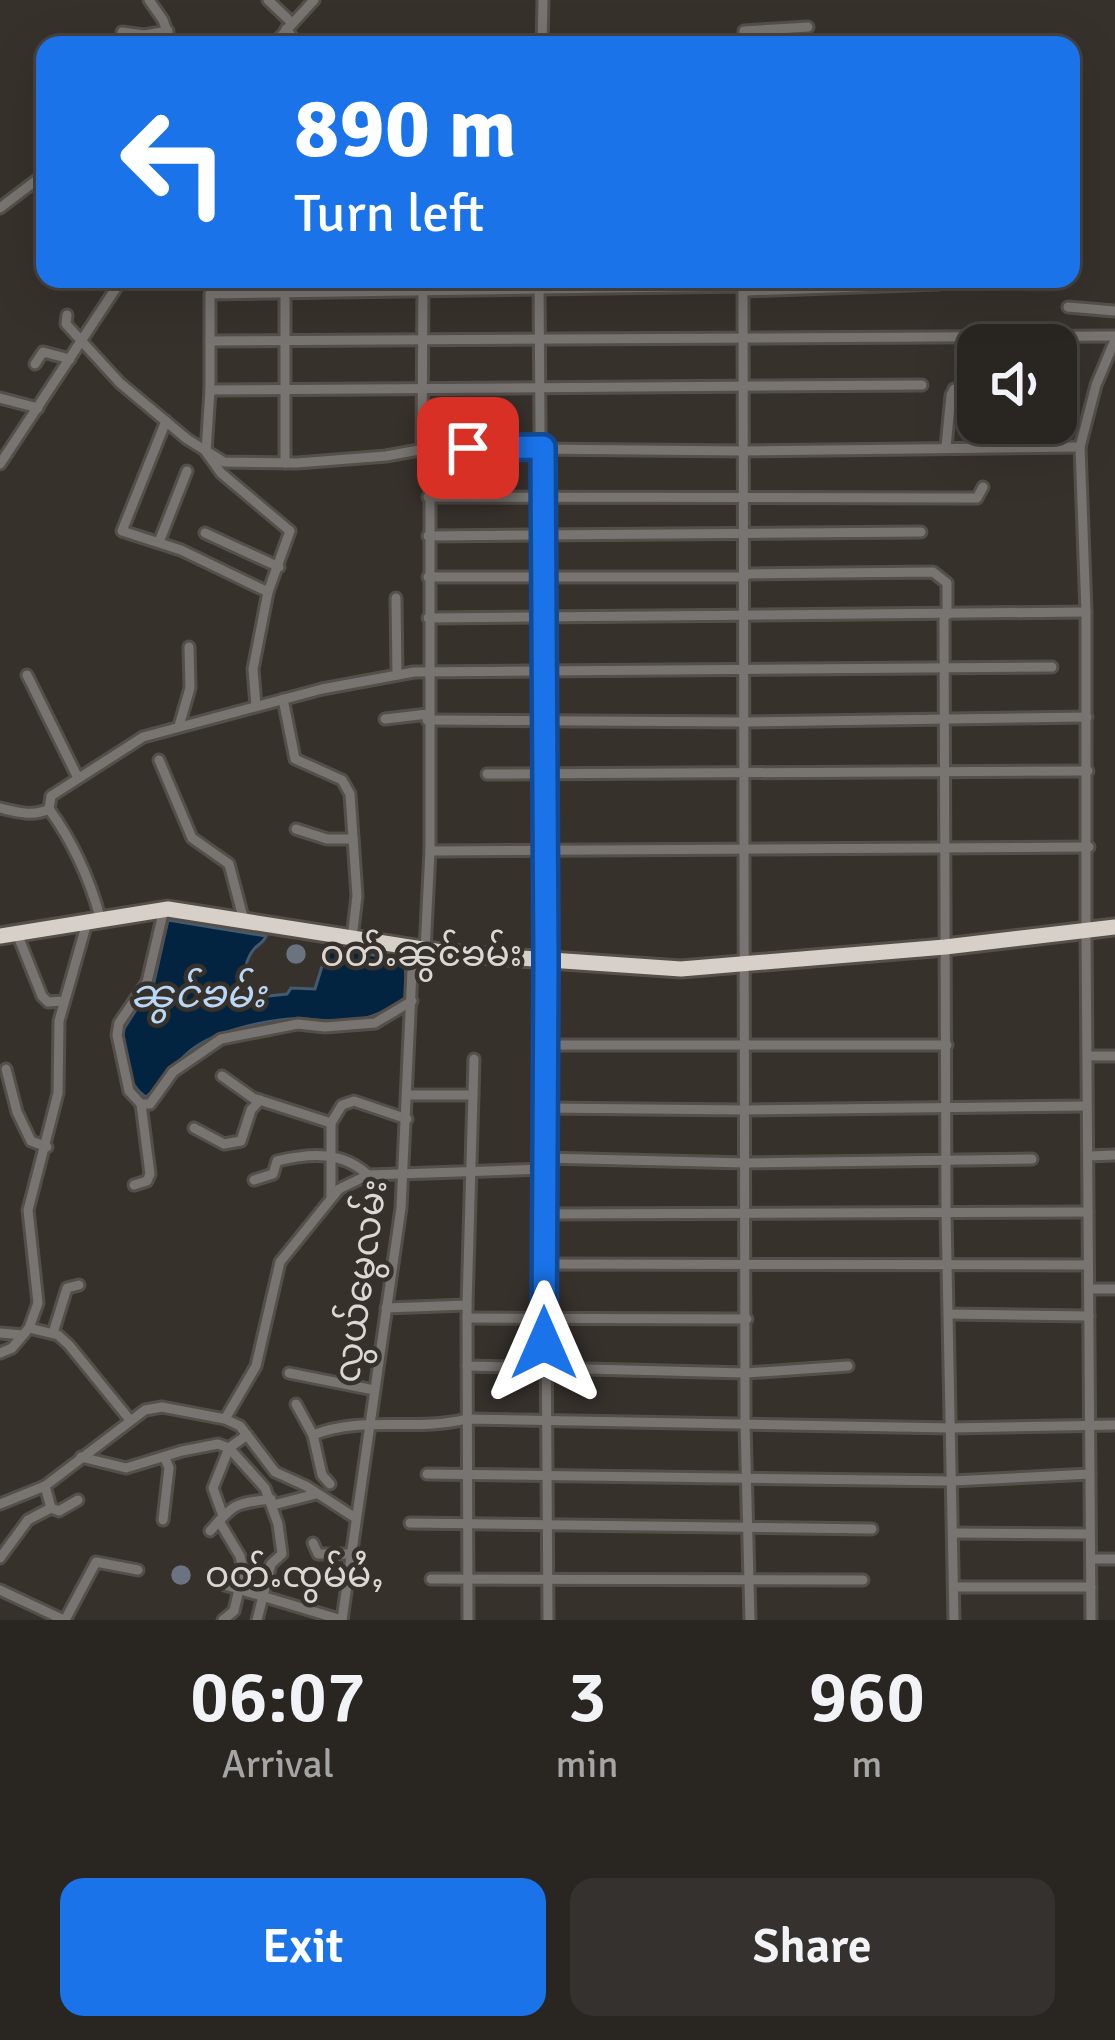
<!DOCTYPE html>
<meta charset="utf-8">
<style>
:root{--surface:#292521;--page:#35312e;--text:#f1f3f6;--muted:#a5a5a5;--line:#45423f;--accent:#1a73e8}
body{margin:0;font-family:Signika,"Noto Sans Myanmar",sans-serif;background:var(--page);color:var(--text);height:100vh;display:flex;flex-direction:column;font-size:45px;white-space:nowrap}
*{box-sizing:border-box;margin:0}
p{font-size:39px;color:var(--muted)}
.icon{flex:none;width:66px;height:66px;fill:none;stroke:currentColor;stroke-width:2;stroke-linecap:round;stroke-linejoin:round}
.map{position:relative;height:1620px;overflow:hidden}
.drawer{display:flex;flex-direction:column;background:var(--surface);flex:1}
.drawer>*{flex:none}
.guide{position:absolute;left:36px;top:36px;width:1044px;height:252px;border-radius:24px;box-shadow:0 12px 48px #0002,0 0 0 3px var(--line);background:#1a73e8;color:#fff;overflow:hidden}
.controls{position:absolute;left:957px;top:324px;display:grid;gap:24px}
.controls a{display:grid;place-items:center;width:120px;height:120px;border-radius:24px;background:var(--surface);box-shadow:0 12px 48px #0002,0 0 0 3px var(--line);font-size:60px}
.pin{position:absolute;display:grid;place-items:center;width:102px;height:102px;color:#fff;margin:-51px;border-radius:24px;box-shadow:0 6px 18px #0006}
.me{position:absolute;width:132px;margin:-66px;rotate:0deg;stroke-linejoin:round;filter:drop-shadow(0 0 9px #0008)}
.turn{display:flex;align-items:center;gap:42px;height:252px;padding:0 60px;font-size:54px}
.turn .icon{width:156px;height:156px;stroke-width:2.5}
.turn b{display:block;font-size:84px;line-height:102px}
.eta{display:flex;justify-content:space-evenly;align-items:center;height:204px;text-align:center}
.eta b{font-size:72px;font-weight:600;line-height:84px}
.primary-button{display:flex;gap:24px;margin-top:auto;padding:24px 60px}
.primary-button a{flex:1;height:138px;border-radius:24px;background:var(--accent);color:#fff;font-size:48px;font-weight:600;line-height:138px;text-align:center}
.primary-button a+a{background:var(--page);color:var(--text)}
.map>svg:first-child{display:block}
.water{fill:#032441;stroke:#445a6d;stroke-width:3}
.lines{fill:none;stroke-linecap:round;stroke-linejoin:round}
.minor-casing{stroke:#554f4a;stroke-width:15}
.highway-casing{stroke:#554f4a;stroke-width:21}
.minor{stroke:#777471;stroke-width:9}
.highway{stroke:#d7d0c9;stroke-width:15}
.route-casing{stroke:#114b97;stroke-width:30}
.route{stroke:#1a73e8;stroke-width:21}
.worship-dot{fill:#6b7280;stroke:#37312c;stroke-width:4.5}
.labels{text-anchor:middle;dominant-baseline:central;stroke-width:9;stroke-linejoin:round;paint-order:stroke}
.poi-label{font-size:36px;fill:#dbd7d4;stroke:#37312c;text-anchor:start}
.street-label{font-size:36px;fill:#dbd7d4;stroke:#37312c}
.water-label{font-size:39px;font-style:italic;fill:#b9d8f8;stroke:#37312c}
</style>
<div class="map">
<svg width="1115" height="1620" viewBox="0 0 1115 1620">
<rect width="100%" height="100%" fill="#37312c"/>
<!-- water -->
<path class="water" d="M 168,920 L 266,936 C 264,942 259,944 255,948 C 246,957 242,978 242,990 L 250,998 L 287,994 L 291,988 L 315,989 L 327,950 L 332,947 L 404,961 L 409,995 C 372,1024 350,1023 305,1019 C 279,1017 238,1027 214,1037 C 176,1053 172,1077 146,1097 C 125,1084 124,1053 123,1030 L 154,982 Z"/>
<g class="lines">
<defs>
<g id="minor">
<polyline points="149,0 163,20 172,45"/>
<polyline points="268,0 292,23"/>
<polyline points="286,29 298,45"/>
<polyline points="122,32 144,35 168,31"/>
<polyline points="273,45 314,0"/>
<polyline points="542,45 543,0"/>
<polyline points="744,45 744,31 808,27"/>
<polyline points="0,208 42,176"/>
<polyline points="539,279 548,1620"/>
<polyline points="745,291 938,284 942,279"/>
<polyline points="1068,307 1115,311"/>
<polyline points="67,315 66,324 120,383 187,439 224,462 297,463 386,456 430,448 744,451 1080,447"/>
<polyline points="210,341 1115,336"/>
<polyline points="35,364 43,352 70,359"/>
<polyline points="210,390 922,385"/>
<polyline points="0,398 38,408"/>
<polyline points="166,421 122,531 181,550 268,592"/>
<polyline points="946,447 951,395 954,389 978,388"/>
<polyline points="422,451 423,279"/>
<polyline points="285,463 285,279"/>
<polyline points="0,464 122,279"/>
<polyline points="428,497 966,498 977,498 983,487"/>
<polyline points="205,533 279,567"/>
<polyline points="428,536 921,532"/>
<polyline points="159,542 187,471"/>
<polyline points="745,574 933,572 947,583 947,615"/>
<polyline points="428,577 745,577"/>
<polyline points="396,598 397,675"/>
<polyline points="944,615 946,1213 954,1620"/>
<polyline points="428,618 1086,612"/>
<polyline points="27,675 78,778"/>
<polyline points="283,699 295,759 342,780 350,794 357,896 352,938"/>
<polyline points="256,706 253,669 268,592 290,531 221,473 206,452 210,390 210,294 743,286 745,1424 750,1620"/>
<polyline points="385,719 428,714"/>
<polyline points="427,720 746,722 1087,717"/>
<polyline points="179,726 190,688 189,647"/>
<polyline points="159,760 192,838 229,864 244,921"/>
<polyline points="487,774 1088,771"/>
<path d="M 0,808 C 17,812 33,817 49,809 L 51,796 L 143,737 L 322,689 L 414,672 L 1052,667"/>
<path d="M 49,809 C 73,842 89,877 100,917"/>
<polyline points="296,829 327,839 353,839"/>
<polyline points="430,851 1089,847"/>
<polyline points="164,909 147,982 119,1023 117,1035 129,1091 141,1104 150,1104 173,1072 221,1039 298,1024 325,1027 375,1023 412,1001"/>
<polyline points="16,931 42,996 48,1002 64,1001"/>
<polyline points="425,950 430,851 430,448"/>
<polyline points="543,1045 947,1045"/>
<polyline points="1087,1056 1115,1056"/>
<polyline points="6,1069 17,1112 31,1141 47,1147"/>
<polyline points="222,1076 253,1098 331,1123"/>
<polyline points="407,1095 473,1095"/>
<polyline points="544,1108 746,1110 1087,1106"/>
<polyline points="194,1128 224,1144 241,1141 251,1110 260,1100"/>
<polyline points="1088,1156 1115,1155"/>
<polyline points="544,1158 746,1163 1032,1159"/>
<path d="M 254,1180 L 273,1174 L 277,1161 C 311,1153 342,1151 368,1175"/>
<polyline points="134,1185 147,1181 150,1174 141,1104"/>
<polyline points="331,1197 331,1123 342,1105 354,1101 407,1119"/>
<polyline points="543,1214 1088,1212"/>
<polyline points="543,1264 1088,1265"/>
<polyline points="1089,1289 1115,1289"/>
<polyline points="386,1308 467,1305"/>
<polyline points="949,1314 1089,1316"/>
<polyline points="467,1318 747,1319"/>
<polyline points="29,1328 58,1335 69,1345 130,1420"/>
<polyline points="0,1333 23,1335"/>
<polyline points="53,1333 67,1288 79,1285"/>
<polyline points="0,1353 12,1348 29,1328 38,1303 28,1210 58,1093 59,1021 88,919"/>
<polyline points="467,1366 746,1373 848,1366"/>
<polyline points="289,1373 374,1390"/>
<polyline points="296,1404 313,1435 322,1475 330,1484"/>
<polyline points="225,1419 240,1426 275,1472 306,1486 354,1517"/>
<path d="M 313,1435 C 364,1415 415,1432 467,1419 L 951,1428 L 1115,1425"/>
<polyline points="81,1457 126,1468 182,1451 218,1444 229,1448 265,1488 278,1524 282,1554 271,1564 257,1620"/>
<polyline points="427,1474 952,1481 1090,1474"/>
<polyline points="0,1504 45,1486 145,1410 162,1407 225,1419 256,1366 280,1262 339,1189 368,1175 544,1169"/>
<polyline points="273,1505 316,1494"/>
<polyline points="51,1508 59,1511 78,1500"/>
<polyline points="223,1516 213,1488 229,1448 247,1435"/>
<polyline points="163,1520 169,1468 165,1458"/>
<polyline points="219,1521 240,1556 248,1592"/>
<polyline points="410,1523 872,1529"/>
<path d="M 210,1531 C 236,1502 234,1504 271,1499"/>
<polyline points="953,1533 1090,1534"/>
<polyline points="313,1543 318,1554 350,1554"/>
<polyline points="0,1558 28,1520 51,1508 45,1486"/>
<polyline points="1091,1559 1115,1559"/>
<polyline points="431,1579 863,1580"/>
<polyline points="225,1585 342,1620"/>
<polyline points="954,1587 1091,1587"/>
<polyline points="0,1590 64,1620"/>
<polyline points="65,1620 96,1562 138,1570"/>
<polyline points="223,1620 234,1611 239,1589"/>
<polyline points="342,1620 401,1208 413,948"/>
<polyline points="468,1620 467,1305 474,1059"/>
<polyline points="1091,1620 1086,931 1086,612 1080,447 1096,385 1115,340"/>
</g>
<polyline id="highway" points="0,936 168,909 448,953 681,969 945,947 1115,927"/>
</defs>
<!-- minor casing -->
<use href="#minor" class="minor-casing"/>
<!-- highway casing -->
<use href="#highway" class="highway-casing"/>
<!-- minor -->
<use href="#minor" class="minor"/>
<!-- highway -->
<use href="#highway" class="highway"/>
</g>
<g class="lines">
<defs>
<polyline id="route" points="468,448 543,447 546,962 544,1343"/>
</defs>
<!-- route casing -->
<use href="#route" class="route-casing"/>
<!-- route -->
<use href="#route" class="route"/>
</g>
<!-- markers -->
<g class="worship-dot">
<circle cx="296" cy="954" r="12"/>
<circle cx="181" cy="1575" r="12"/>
</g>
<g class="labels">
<!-- poi labels -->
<g class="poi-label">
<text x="320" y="954">ဝတ်ႉၼွင်ၶမ်း</text>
<text x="205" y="1575">ဝတ်ႉၸွမ်မႆႇ</text>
</g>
<!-- street labels -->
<g class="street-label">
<text transform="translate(361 1281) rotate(-82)">လွယ်မွေလမ်း</text>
</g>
<!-- water labels -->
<g class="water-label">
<text x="198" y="994">ၼွင်ၶမ်း</text>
</g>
</g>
</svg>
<div class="controls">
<a><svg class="icon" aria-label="sound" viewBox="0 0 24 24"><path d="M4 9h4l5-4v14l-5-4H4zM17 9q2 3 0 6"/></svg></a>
</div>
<div class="pin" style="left:468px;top:448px;background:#d93025"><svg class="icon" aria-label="arrive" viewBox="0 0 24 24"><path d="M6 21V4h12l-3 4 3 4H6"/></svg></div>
<svg class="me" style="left:544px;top:1343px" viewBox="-20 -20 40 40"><path d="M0-17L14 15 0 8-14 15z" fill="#1a73e8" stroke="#fff" stroke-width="4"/></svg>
<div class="guide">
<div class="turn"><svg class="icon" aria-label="left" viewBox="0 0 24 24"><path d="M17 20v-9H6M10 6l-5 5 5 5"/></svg><div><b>890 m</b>Turn left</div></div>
</div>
</div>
<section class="drawer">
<div class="eta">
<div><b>06:07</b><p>Arrival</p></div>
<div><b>3</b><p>min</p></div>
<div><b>960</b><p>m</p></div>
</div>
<div class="primary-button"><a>Exit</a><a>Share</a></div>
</section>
